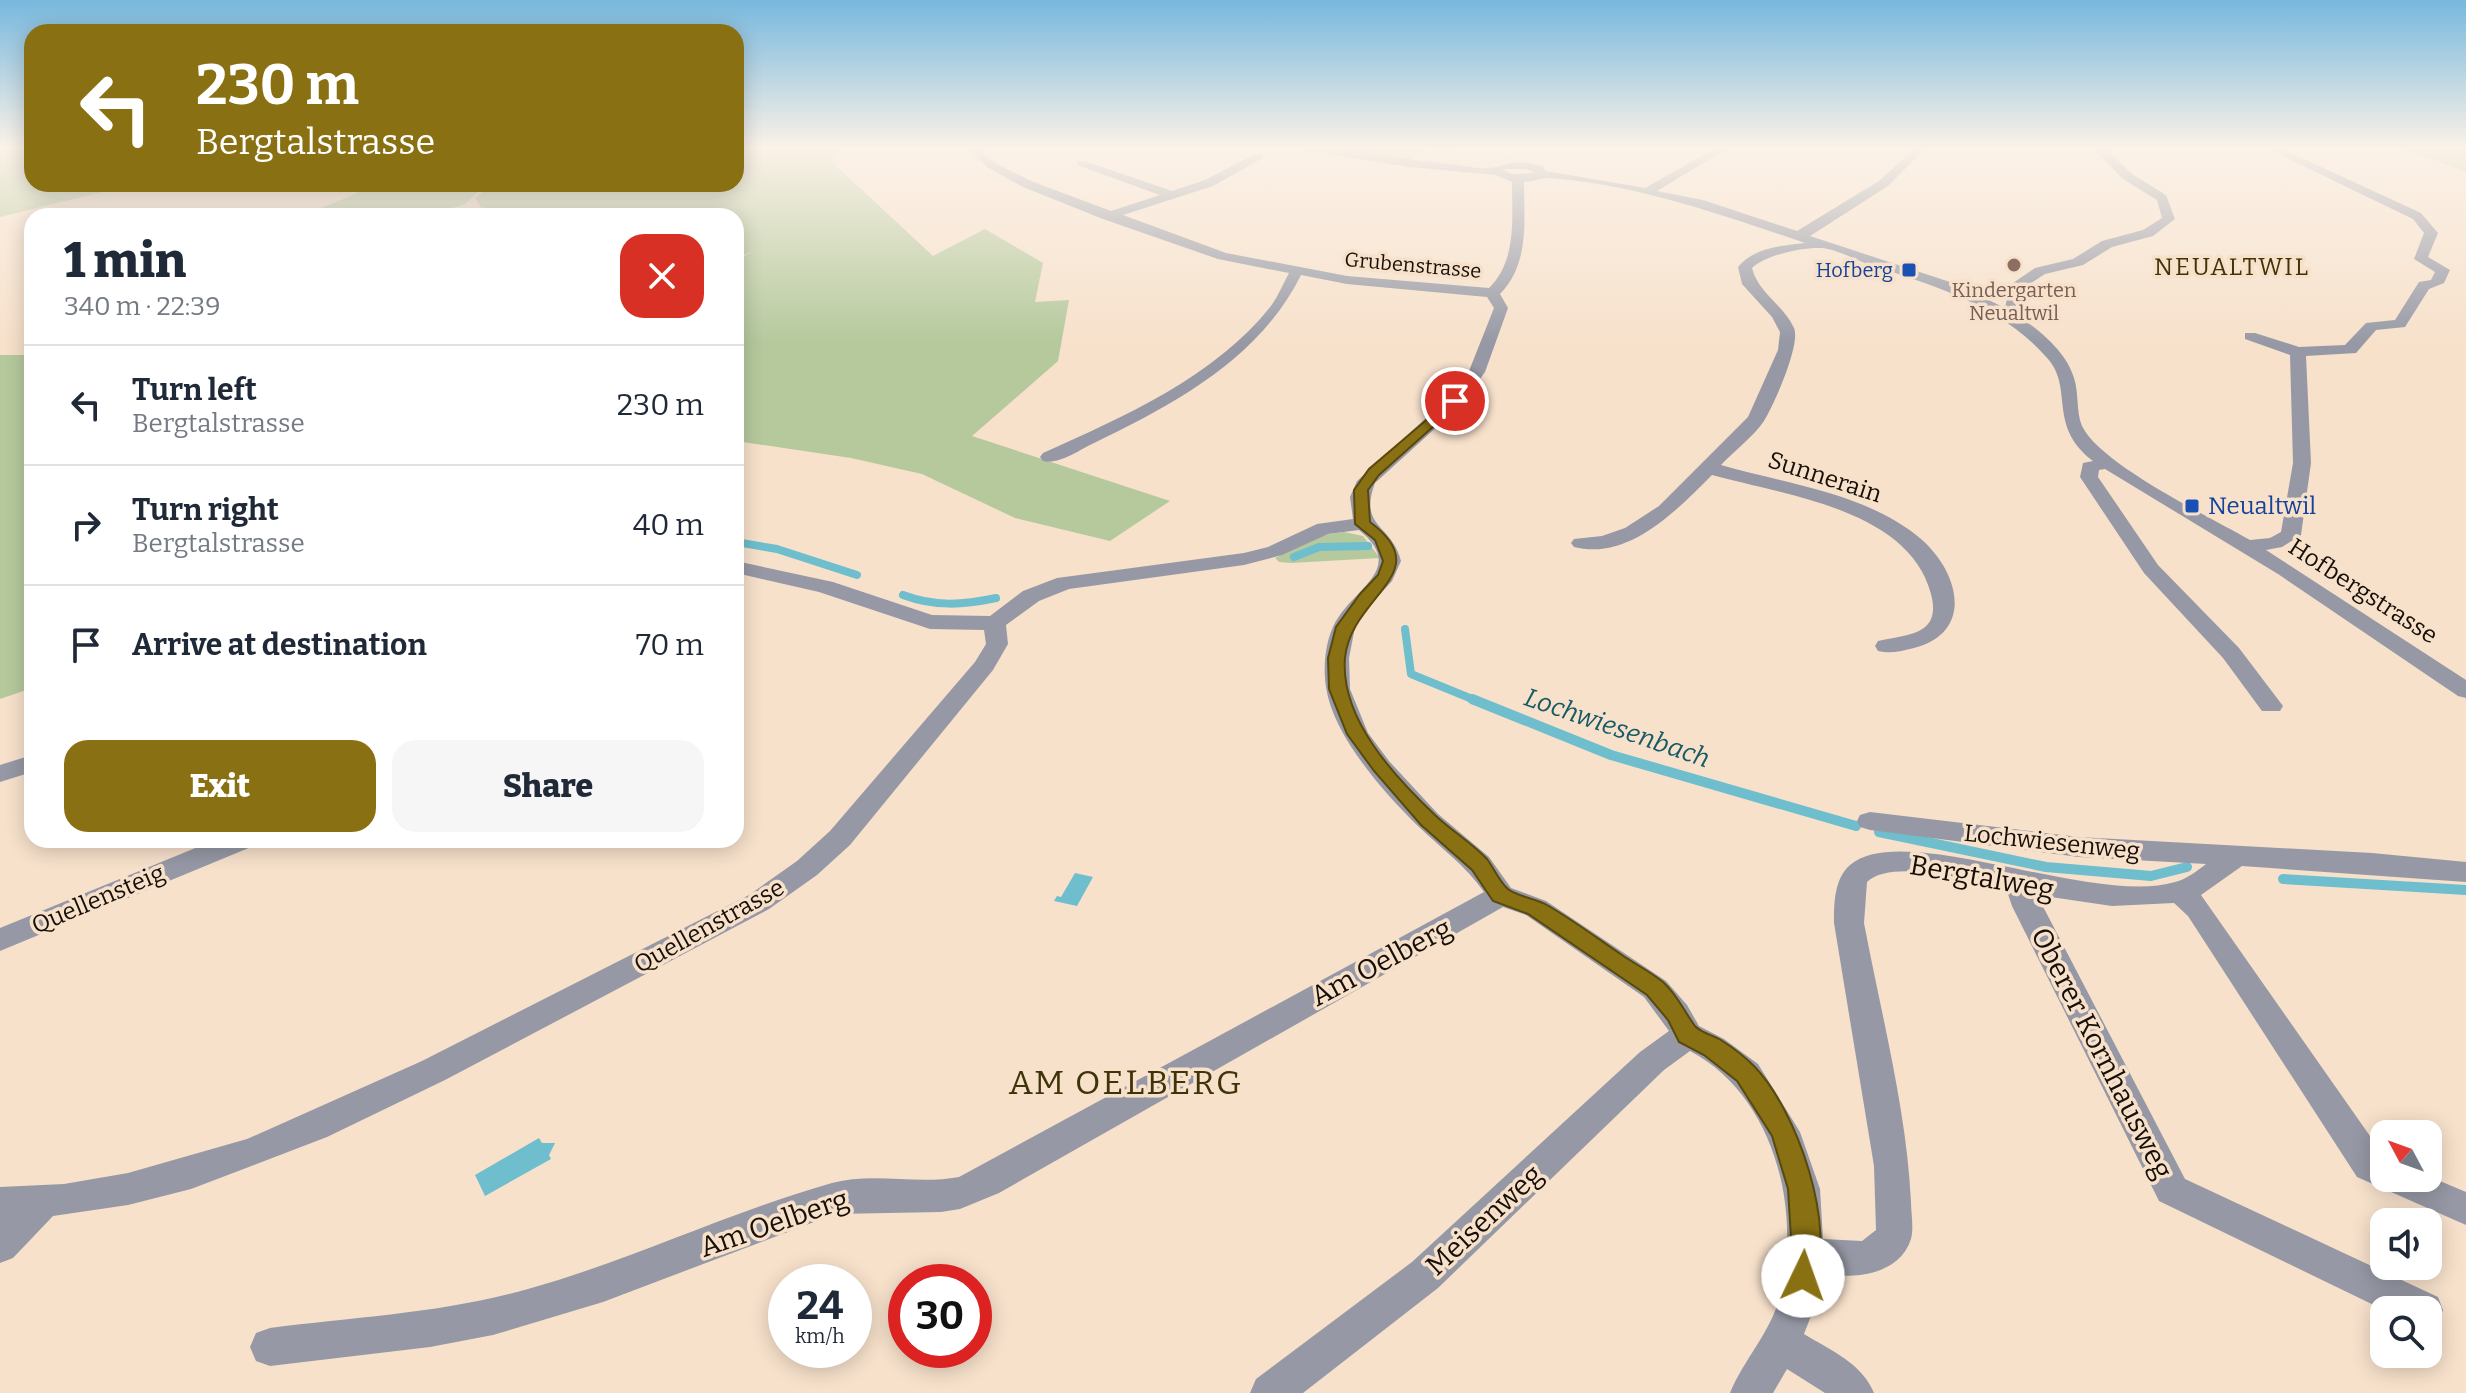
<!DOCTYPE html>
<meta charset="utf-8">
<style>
:root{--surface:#fff;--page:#f6f6f7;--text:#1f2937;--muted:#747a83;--line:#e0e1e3;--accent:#897012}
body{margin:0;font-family:Bitter,serif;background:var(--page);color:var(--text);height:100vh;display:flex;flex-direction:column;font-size:30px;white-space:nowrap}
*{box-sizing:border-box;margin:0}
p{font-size:26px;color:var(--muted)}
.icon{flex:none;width:44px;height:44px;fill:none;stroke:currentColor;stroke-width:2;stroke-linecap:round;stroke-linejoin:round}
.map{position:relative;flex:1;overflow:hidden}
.side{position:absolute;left:24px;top:208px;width:720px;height:640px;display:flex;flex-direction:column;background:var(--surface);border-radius:24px;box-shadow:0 4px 20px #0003}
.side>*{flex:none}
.top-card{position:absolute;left:24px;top:24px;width:720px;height:168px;border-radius:24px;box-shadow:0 4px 20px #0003;background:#897012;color:#fff;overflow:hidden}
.needle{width:52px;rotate:311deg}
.tools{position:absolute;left:2370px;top:1120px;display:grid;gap:16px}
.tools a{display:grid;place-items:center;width:72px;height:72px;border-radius:16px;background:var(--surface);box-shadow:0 4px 20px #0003;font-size:40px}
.speed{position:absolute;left:768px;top:1264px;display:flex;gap:16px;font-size:40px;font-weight:700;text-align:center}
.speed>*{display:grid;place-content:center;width:104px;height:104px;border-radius:50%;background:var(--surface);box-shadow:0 4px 20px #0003;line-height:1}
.speed small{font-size:20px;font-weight:400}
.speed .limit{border:12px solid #d22;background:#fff;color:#111}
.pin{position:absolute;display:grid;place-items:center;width:68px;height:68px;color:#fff;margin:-34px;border:4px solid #fff;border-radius:50%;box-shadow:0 2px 8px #0007}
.me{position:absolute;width:88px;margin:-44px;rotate:3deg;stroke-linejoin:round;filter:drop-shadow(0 0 6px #0008)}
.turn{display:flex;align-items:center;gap:28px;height:168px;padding:0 40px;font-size:36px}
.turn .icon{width:104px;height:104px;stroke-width:2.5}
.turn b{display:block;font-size:56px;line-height:68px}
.round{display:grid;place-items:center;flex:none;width:84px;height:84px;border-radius:24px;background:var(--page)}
.head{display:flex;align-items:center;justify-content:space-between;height:136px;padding:0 40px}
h1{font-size:48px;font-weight:800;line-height:60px}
.button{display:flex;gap:16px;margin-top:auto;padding:16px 40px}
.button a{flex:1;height:92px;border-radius:24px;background:var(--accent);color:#fff;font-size:32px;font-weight:800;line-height:92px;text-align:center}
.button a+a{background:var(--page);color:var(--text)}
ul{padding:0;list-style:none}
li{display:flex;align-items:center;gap:24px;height:120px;padding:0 40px;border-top:2px solid var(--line)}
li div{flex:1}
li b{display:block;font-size:30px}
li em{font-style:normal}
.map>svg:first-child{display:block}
.built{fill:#efd5b9}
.green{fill:#b5c99d}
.water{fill:#6ebecd}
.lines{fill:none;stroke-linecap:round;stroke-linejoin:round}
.stream-far1{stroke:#6ebecd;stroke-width:8}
.stream{stroke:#6ebecd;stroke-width:10}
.minor{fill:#9699a5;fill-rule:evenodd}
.route{fill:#897012;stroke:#59490c;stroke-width:2}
.education-dot{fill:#8d6e63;stroke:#f7e1cb;stroke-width:3}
.transit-dot{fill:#1a4fb4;stroke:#f7e1cb;stroke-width:3}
.labels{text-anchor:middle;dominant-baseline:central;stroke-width:7;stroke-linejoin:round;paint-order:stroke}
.far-street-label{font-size:20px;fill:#160f07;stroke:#f7e1cb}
.far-transit-label{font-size:20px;fill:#164399;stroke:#f7e1cb;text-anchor:end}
.far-education-label{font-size:20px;fill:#785e54;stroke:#f7e1cb}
.far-quarter-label{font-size:24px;letter-spacing:2px;fill:#3f3308;stroke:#f7e1cb}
.street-label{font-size:24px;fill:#160f07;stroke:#f7e1cb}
.transit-label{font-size:24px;fill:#164399;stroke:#f7e1cb;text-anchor:start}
.water-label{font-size:26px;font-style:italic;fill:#165a65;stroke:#f7e1cb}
.near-street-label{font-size:28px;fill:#160f07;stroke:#f7e1cb}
.near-quarter-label{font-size:34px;letter-spacing:2px;fill:#3f3308;stroke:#f7e1cb}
</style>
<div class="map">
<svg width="2466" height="1393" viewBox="0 0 2466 1393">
<rect width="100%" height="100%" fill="#f7e1cb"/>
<!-- built -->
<polygon class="built" points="1427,148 1449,148 1514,156 1512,160 1484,169 1411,163"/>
<!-- green -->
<g class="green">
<polygon points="0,148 32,148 32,184 135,184 0,217"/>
<polygon points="736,148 840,148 832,162 933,256 985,229 1043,263 1035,302 1069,300 1058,361 972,436 1170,501 1110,541 1015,518 922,474 851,458 736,441 736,260 754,251 736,258 736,216 525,216 481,207 475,198 493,184 736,184"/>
<polygon points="1315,148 1423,148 1408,163"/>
<polygon points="2398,148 2466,148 2466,172 2465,171"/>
<polygon points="390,184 486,184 465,204 426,216 303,216 364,190"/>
<polygon points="0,355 32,355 32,688 0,699"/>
<polygon points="1344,532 1363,536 1380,558 1291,563 1279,562 1275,558 1322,535"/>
</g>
<!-- water -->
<g class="water">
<polygon points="1075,873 1093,877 1077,906 1054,901 1057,896 1061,897"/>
<polygon points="539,1138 542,1143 555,1143 549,1155 551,1159 485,1196 475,1175"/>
</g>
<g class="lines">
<!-- stream-far1 -->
<g class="stream-far1">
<polyline points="736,542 777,549 857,575"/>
<polyline points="1294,557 1319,547 1368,546"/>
<path d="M 903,595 C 935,607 963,605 996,598"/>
<polyline points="1405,629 1411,674 1477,701"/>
</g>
<!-- stream -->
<g class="stream">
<polyline points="1472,699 1611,755 1856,826"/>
<polyline points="1879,832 2046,867 2151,876 2187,867"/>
<polyline points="2283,879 2466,890"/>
</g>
<!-- minor -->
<g class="minor">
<path d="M 967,148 L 978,148 L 995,163 L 1031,181 L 1111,211 L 1160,195 L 1077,165 L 1077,161 L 1085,161 L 1172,191 L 1205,180 L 1255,154 L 1263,154 L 1263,158 L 1213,186 L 1123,215 L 1226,253 L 1347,276 L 1489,288 C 1517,261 1512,218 1512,182 L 1496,175 L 1409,167 L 1307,151 L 1302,148 C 1351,148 1401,160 1450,164 C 1462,165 1476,169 1488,168 C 1513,165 1513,158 1542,166 L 1546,171 L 1645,188 L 1716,148 L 1728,148 L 1657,191 L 1703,200 L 1797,231 L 1879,181 L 1915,148 L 1926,148 L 1888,186 L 1810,236 L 1956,284 L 2005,308 L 2010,285 L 2035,268 L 2073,259 L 2102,241 L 2143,230 L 2162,218 L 2157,200 L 2123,179 L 2093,148 L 2105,148 L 2132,174 L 2166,195 L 2175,219 L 2153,236 L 2112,247 L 2083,265 L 2045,274 L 2022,289 L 2023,297 L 2017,315 C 2039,330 2066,351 2074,378 C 2079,393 2076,412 2082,426 C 2101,465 2210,517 2250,540 L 2270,538 L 2281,532 L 2293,463 L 2290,355 L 2245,339 L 2245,333 L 2255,333 L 2299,347 L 2345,345 L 2366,323 L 2395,320 L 2419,282 L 2431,280 L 2435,272 L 2414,259 L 2424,233 L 2413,219 L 2266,148 L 2280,148 L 2421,213 L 2438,233 L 2428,257 L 2450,270 L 2444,283 L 2429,289 L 2405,327 L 2376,330 L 2356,353 L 2306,356 L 2311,463 L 2301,535 L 2282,547 L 2266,550 L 2466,680 L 2466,698 L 2458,696 L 2278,574 L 2105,469 L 2099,470 L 2098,477 L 2158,565 L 2239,648 L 2283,706 L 2280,711 L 2262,711 L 2223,658 L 2144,573 L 2080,477 L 2083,463 L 2093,461 C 2047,426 2074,389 2048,359 C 2002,305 1932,285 1867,264 C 1854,259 1836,249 1821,248 C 1802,247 1766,255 1752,268 C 1758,293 1783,304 1794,328 C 1801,344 1774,405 1764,421 C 1753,437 1734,451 1721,465 C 1787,484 1867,493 1921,539 C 1959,572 1975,632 1914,648 C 1902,651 1890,654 1878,651 L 1875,646 L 1878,641 C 1907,634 1942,636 1931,594 C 1909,509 1784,495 1712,475 C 1677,510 1629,561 1574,547 L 1571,543 L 1574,539 L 1602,536 L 1625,528 L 1659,506 L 1748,417 L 1778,350 L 1780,332 L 1772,317 L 1742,284 L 1738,267 C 1755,247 1781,246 1805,243 C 1722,215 1636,184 1548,178 C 1540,178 1532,182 1524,182 C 1524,221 1530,263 1500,294 L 1508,308 L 1485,372 L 1461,405 L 1375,483 C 1358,528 1392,524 1401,561 L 1392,581 L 1373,602 L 1355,627 L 1349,658 L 1350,689 L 1368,733 L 1389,761 L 1438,814 L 1489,857 L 1511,888 L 1546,901 L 1666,981 L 1687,1005 L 1699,1026 L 1724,1039 L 1758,1064 L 1800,1132 L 1820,1189 L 1823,1239 L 1862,1241 L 1876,1230 L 1874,1166 L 1834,923 C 1834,904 1834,879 1850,865 C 1903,819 2093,907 2175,882 C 2187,879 2197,871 2206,864 L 2079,857 L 1870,830 L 1860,827 L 1857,821 L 1860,815 L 1870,812 L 2079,837 L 2372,853 L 2466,862 L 2466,882 L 2242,866 L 2201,895 L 2384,1156 L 2384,1178 L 2428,1176 L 2466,1192 L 2466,1225 L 2357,1177 L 2188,916 L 2174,903 L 2112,906 L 2037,895 L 2185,1179 L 2438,1297 L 2443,1310 L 2438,1323 L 2428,1327 L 2428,1310 L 2384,1310 L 2159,1201 L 2012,906 L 2006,888 C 1974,881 1892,858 1867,882 L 1864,923 C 1881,1013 1907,1112 1911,1202 C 1911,1213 1914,1228 1911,1239 C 1899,1276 1853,1279 1822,1274 L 1818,1298 L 1804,1334 C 1830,1350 1862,1363 1874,1393 L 1825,1393 L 1787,1369 L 1773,1393 L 1730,1393 C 1744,1359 1771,1332 1780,1296 C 1802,1209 1774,1095 1690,1051 L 1664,1070 L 1438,1288 L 1303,1393 L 1250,1393 L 1256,1379 L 1412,1262 L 1640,1052 L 1669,1031 L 1644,997 L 1526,915 L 1503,907 L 999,1193 L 960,1209 L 941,1212 L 835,1214 L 603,1302 L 493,1335 L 430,1347 L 270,1366 L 256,1361 L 250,1347 L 256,1333 L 270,1328 C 356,1317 444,1313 528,1289 C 632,1260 729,1212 832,1183 C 873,1172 917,1185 959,1177 L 1484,892 C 1466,866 1442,849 1419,827 C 1385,794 1333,736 1326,687 C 1323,669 1325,644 1333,627 C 1350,589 1409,570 1359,530 L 1328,534 L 1282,555 L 1244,565 L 1069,589 L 1039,601 L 1006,625 L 1008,644 L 993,670 L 850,845 L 817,875 L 769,909 L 445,1080 L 327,1137 L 191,1189 L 128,1205 L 53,1216 L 13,1258 L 0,1263 L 0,1187 L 64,1184 L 128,1173 L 247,1139 L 422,1061 L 749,895 L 797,861 L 830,831 L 975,662 L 986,644 L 984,630 L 930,629 L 819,592 L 736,573 L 736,561 L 833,582 L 932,615 L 990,616 L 1023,591 L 1057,578 L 1244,553 L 1268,547 L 1317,524 L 1353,519 L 1350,497 L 1357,481 L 1449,397 L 1469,371 L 1494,308 L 1487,297 L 1347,284 L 1301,275 C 1260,358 1175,404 1094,443 C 1079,450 1059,465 1043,461 L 1040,457 L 1043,453 C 1123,417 1215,377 1271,306 C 1278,296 1283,284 1289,273 L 1218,259 L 1103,219 L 1023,187 L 987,167 ZM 1506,169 L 1527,169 L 1535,173 L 1512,174 L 1503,170 Z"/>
<polygon points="32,755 32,772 0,782 0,765"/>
<polygon points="215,840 255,840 251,847 0,951 0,928"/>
</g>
</g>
<!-- sky -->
<linearGradient id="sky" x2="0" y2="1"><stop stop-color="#77b8dd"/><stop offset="0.43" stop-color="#fbf2e8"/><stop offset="1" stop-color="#fbf2e8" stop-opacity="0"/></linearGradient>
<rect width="2466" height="343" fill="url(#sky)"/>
<!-- route -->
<path class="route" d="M 1451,399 L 1462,401 L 1379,475 L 1368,490 L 1370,522 C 1439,573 1351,595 1345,658 C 1340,719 1395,777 1436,816 C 1452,831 1472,843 1487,859 C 1494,868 1499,881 1508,889 C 1518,897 1535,898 1547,905 C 1573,920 1597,938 1622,955 C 1635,964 1651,972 1663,982 C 1677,994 1684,1011 1695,1026 C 1701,1033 1713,1035 1721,1040 C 1732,1047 1745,1057 1754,1066 C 1797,1110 1838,1228 1813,1286 L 1803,1289 L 1793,1286 L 1789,1276 L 1792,1254 L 1788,1189 L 1772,1136 L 1737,1081 L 1704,1055 L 1679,1042 L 1668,1020 L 1647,995 L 1528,914 L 1493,901 L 1472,870 L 1421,825 L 1374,771 L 1347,734 L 1329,689 L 1328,658 L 1336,627 L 1360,594 L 1378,575 L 1383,561 L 1375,540 L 1355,524 L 1354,490 L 1369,469 Z"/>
<!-- markers -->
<circle class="education-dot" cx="2014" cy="265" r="8"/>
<g class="transit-dot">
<rect x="1901" y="262" width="16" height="16" rx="4"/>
<rect x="2184" y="498" width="16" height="16" rx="4"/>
</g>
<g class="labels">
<!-- far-street labels -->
<g class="far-street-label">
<text transform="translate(1413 265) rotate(5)">Grubenstrasse</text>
</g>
<!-- far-transit labels -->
<g class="far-transit-label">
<text x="1893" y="270">Hofberg</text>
</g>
<!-- far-education labels -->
<g class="far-education-label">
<text x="2014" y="290">Kindergarten<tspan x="2014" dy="23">Neualtwil</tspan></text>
</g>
<!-- far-quarter labels -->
<g class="far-quarter-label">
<text x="2232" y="267">NEUALTWIL</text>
</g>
<!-- street labels -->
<g class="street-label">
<text transform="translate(1825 477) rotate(18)">Sunnerain</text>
<text transform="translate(2363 591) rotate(33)">Hofbergstrasse</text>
<text transform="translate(2052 842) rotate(6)">Lochwiesenweg</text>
<text transform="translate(98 899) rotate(-23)">Quellensteig</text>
<text transform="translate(709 926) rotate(-29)">Quellenstrasse</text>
</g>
<!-- transit labels -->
<g class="transit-label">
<text x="2208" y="506">Neualtwil</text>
</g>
<!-- water labels -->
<g class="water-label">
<text transform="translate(1617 728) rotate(19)">Lochwiesenbach</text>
</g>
<!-- near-street labels -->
<g class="near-street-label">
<text transform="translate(1982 877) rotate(10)">Bergtalweg</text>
<text transform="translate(1381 962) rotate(-28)">Am Oelberg</text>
<text transform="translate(2102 1053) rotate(63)">Oberer Kornhausweg</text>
<text transform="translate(1484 1220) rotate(-43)">Meisenweg</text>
<text transform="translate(774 1223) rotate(-19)">Am Oelberg</text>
</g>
<!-- near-quarter labels -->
<g class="near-quarter-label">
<text x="1126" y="1082">AM OELBERG</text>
</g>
</g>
</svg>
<div class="tools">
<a><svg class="needle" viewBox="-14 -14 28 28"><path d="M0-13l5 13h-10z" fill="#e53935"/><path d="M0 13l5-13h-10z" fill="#747a83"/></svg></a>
<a><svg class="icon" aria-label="sound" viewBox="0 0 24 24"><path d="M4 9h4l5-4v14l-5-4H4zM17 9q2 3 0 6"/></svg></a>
<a><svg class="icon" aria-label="search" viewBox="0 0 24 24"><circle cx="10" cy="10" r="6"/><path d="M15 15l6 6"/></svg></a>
</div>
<div class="speed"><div>24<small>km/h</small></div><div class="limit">30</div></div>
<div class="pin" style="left:1455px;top:401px;background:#d93025"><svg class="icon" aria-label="arrive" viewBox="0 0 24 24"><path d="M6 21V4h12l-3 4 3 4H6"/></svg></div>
<svg class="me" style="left:1803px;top:1276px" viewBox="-20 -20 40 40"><circle r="19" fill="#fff"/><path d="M0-13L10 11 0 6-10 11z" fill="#897012"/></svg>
<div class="top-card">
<div class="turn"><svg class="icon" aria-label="left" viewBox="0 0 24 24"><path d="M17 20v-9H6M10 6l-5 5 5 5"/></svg><div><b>230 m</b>Bergtalstrasse</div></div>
</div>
<section class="side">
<div class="head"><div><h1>1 min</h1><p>340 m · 22:39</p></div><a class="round" style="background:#d93025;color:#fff"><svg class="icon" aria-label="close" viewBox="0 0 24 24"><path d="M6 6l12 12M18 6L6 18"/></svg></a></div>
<ul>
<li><svg class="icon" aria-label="left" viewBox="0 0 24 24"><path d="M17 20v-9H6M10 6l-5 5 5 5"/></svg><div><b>Turn left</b><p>Bergtalstrasse</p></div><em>230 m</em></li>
<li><svg class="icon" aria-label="right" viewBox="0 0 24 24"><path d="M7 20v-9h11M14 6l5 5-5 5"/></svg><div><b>Turn right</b><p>Bergtalstrasse</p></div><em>40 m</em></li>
<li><svg class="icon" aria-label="arrive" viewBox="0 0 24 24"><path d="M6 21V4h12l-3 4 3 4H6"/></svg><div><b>Arrive at destination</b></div><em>70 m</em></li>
</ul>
<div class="button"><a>Exit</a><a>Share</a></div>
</section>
</div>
